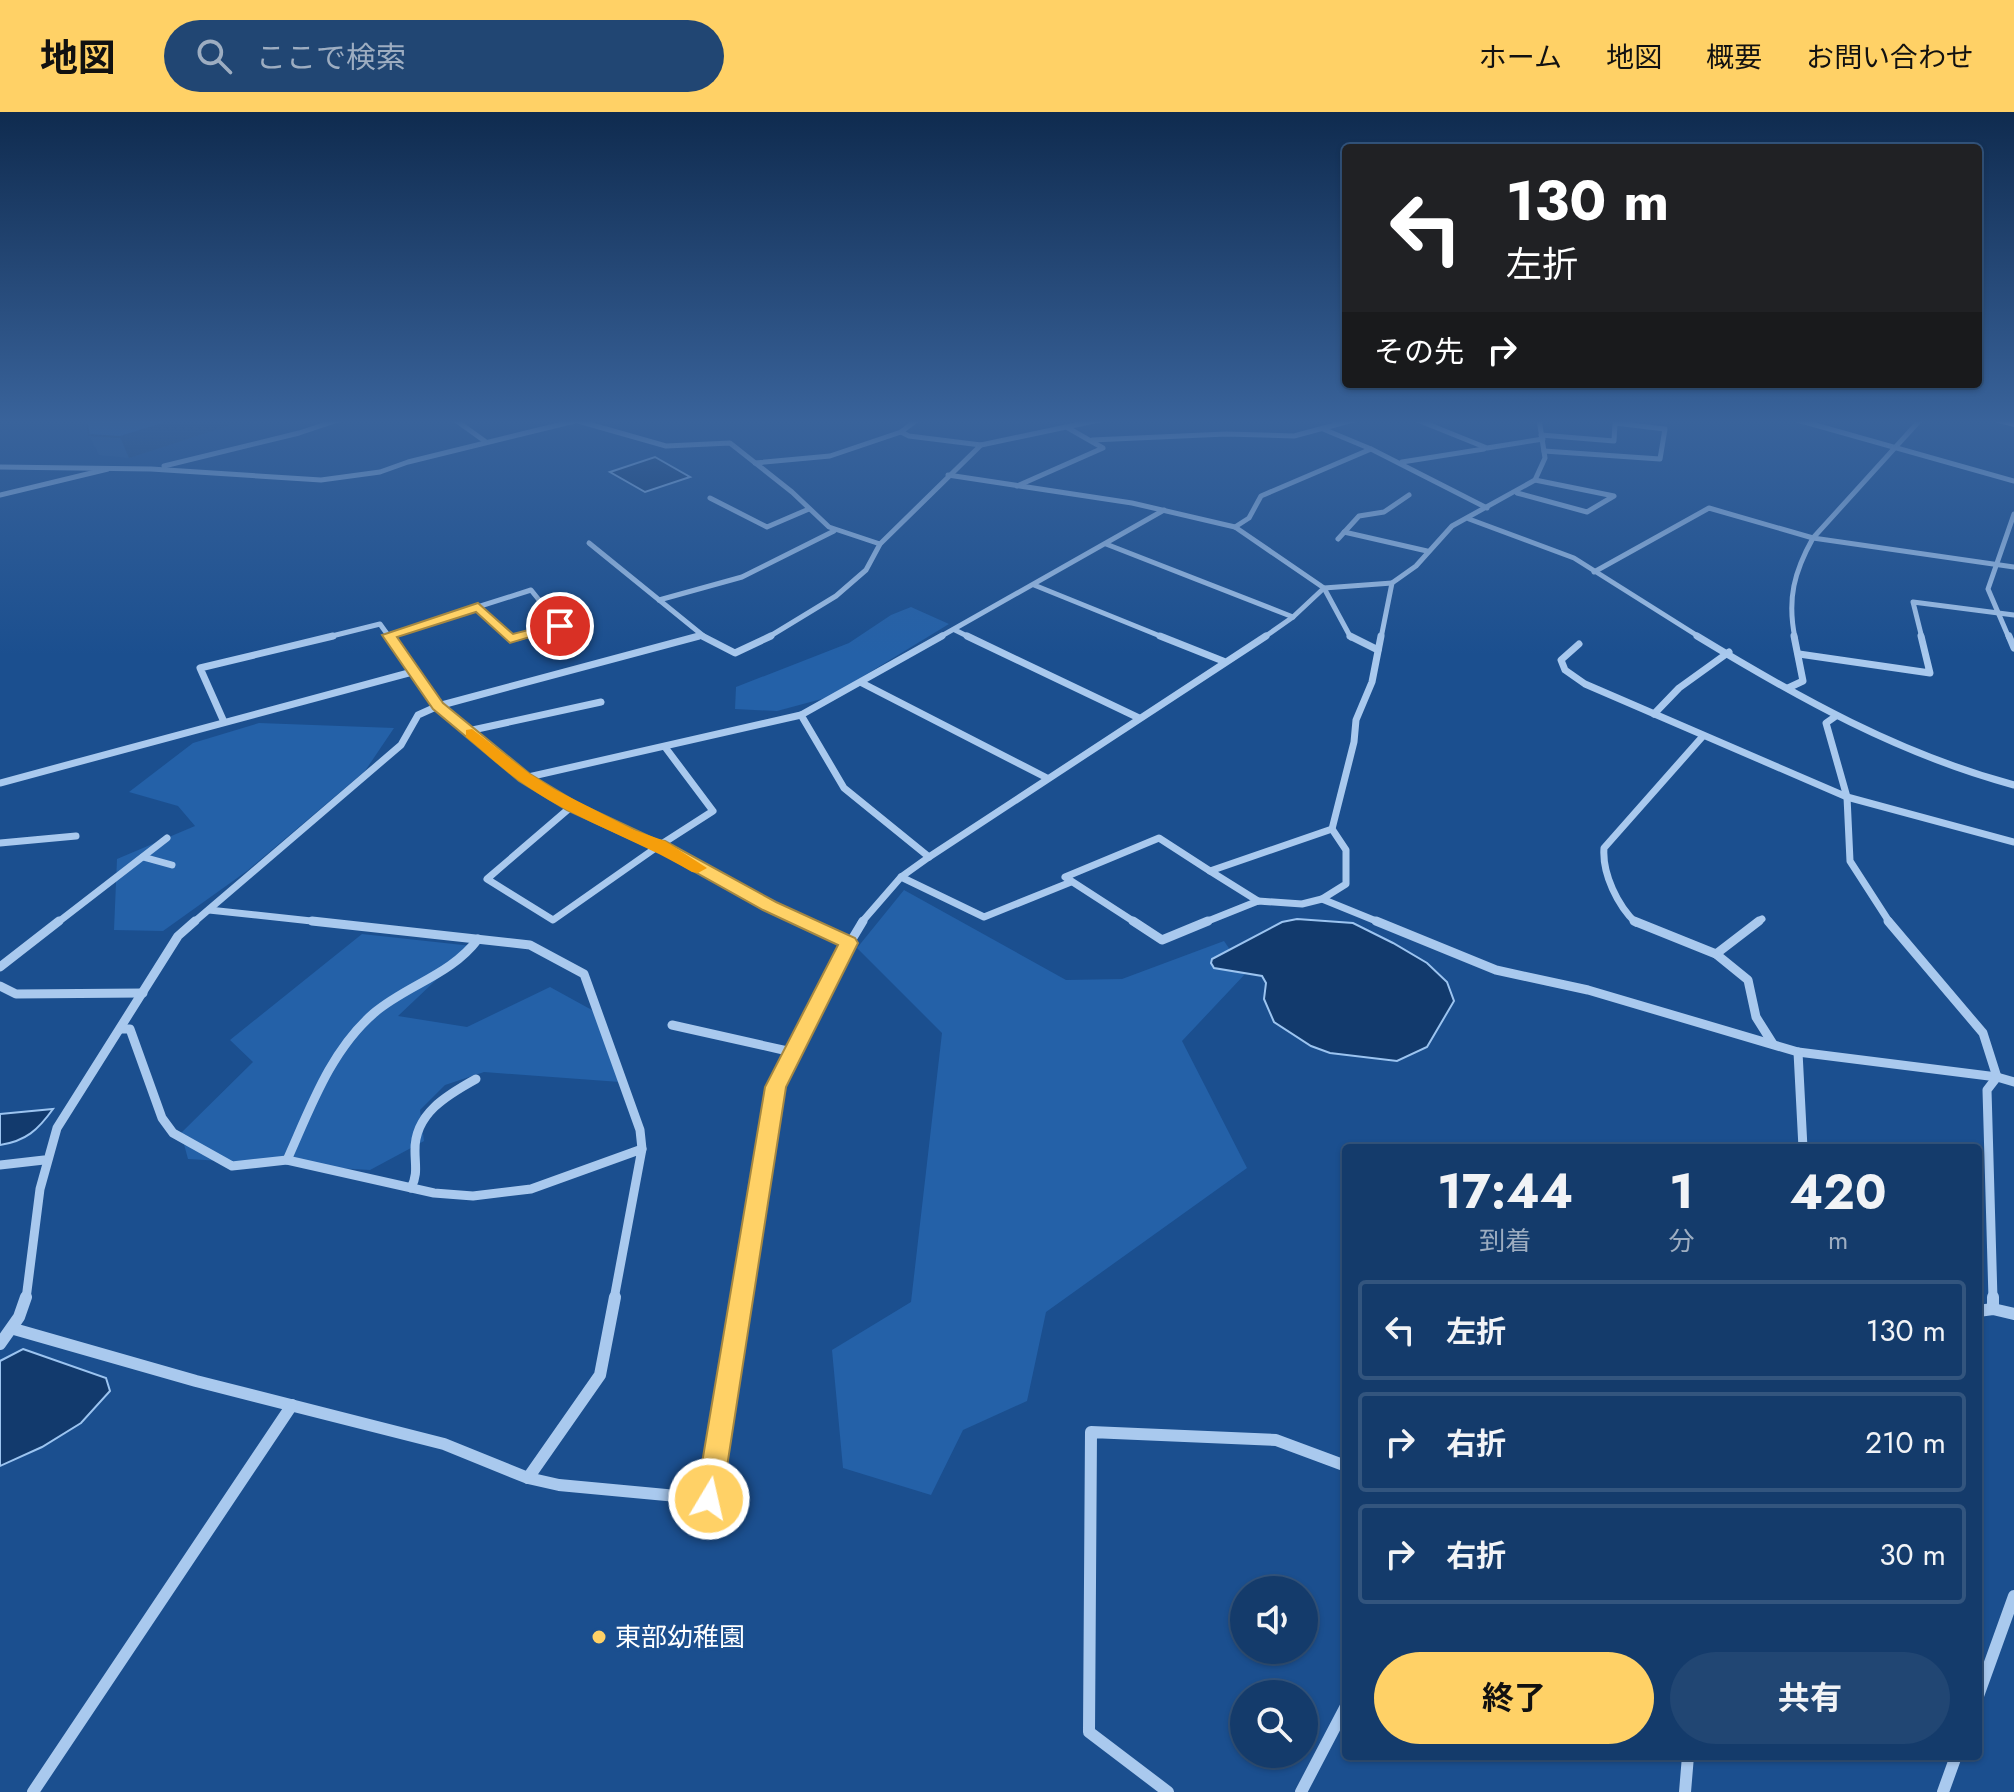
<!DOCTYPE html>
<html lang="ja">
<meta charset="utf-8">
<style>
:root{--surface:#143b6b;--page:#214673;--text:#f1f3f6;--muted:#9dadc1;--line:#33557e;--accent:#ffd166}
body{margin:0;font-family:Jost,"Noto Sans JP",sans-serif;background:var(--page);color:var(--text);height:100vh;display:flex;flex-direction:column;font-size:30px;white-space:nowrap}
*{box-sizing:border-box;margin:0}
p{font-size:26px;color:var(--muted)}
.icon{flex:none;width:44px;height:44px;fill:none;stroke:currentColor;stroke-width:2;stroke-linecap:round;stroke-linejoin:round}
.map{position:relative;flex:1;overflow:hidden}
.sheet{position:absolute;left:1342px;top:1032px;width:640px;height:616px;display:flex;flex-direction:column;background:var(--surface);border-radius:8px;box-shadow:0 2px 6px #0004,0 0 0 2px var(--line)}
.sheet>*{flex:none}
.hud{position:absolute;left:1342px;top:32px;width:640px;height:244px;border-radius:8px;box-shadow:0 2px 6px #0004,0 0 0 2px var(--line);background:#202124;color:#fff;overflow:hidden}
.controls{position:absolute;left:1230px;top:1464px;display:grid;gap:16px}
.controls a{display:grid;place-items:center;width:88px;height:88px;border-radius:50%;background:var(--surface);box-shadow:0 2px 6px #0004,0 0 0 2px var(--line);font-size:40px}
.pin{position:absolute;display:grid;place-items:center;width:68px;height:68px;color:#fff;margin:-34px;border:4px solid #fff;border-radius:50%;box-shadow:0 2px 8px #0007}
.me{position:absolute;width:88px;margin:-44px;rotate:9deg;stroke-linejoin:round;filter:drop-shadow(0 0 6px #0008)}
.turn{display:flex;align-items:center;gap:28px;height:168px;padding:0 32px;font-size:36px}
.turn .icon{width:104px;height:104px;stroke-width:2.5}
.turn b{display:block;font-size:56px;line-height:68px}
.then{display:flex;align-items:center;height:76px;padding:0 32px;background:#0003;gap:16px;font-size:30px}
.eta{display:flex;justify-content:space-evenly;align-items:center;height:136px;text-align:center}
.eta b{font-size:48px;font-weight:700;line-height:56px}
.cta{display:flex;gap:16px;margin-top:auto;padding:16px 32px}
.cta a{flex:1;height:92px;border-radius:48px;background:var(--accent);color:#111;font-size:32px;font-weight:700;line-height:92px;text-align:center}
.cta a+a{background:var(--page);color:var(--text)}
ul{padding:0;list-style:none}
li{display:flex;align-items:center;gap:24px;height:100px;margin:0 16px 12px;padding:0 16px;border:4px solid var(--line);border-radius:8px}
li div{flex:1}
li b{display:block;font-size:30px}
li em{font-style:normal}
header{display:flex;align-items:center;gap:48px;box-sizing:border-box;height:112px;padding:0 40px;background:var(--accent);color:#111}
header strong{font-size:38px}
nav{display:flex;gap:44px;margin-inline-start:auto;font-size:28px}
.search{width:560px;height:72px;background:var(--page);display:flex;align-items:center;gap:20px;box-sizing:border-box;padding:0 28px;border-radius:44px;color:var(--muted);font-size:30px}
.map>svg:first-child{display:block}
.green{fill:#2461a8}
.water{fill:#123a6d;stroke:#9cc4f0;stroke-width:2}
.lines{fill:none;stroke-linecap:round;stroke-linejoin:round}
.street-far3{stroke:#a9c9ee;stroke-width:5}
.street-far2{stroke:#a9c9ee;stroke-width:7}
.street-far1{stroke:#a9c9ee;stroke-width:9}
.street{stroke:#a9c9ee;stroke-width:12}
.primary{fill:#f0f6ff;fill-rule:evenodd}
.wall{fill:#245895}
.shaded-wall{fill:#1d4779}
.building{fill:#2a66ad;stroke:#1d4779;stroke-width:2}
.route{fill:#ffd166;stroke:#a68842;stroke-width:2}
.slow{fill:#f59e0b}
.poi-dot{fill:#ffd166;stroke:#1b4f8f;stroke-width:3}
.labels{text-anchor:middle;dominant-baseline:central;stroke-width:8;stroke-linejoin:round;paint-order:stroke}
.near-poi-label{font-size:26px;fill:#fff;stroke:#1b4f8f;text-anchor:start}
</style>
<header>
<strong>地図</strong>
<div class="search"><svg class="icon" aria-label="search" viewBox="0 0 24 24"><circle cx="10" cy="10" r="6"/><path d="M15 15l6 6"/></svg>ここで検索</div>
<nav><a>ホーム</a><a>地図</a><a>概要</a><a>お問い合わせ</a></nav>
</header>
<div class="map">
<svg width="2014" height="1680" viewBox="0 0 2014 1680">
<rect width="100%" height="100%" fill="#1b4f8f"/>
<!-- green -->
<g class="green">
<polygon points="911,495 949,512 829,585 777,599 735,597 736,575 849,531 891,503"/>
<polygon points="259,611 394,616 365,659 247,759 163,819 114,818 117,747 195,714 178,694 129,680 193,631"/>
<polygon points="904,778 1066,868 1122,867 1224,829 1246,861 1182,929 1247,1056 1046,1200 1027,1289 963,1318 931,1383 843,1356 832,1238 911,1190 942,921 857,836"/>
<polygon points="362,822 472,834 398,904 467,915 550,875 601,903 620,970 484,960 445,973 420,998 424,1029 370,1058 188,1047 181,1021 253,950 230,928"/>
</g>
<!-- water -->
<g class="water">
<polygon points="655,345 690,365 645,380 610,360"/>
<polygon points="1297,807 1353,811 1393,831 1427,851 1447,870 1454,889 1427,935 1397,949 1330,941 1311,934 1274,910 1264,887 1266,871 1262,864 1214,856 1211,851 1212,847 1282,810"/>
<path d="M 53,997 C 38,1018 26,1029 0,1033 L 0,1002 Z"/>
<polygon points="23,1237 106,1266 110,1279 81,1311 42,1335 0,1354 0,1249"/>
</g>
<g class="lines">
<!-- street-far3 -->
<g class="street-far3">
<polyline points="454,307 486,330"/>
<polyline points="918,307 901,320 909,324 981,333 1104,307"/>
<polyline points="1415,307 1487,336 1543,327"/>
<polyline points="1794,307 2014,369"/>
<polyline points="578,309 666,334 730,331 792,380 829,415 880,432"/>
<polyline points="1323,317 1371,337"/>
<polyline points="1541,323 1614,329 1615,311 1665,317 1660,347 1544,339"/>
<polyline points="1092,328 1226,322 1294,324 1357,307"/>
<polyline points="1402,350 1484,337"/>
<polyline points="755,351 830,344 901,320"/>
<polyline points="164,354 299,321 341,307"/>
<polyline points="0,355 151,357 321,368 380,360 408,350 583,307"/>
<polyline points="948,363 1132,391 1235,415 1324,476 1293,505 1263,526"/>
<polyline points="1017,374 1103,336 1068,316"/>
<polyline points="1517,381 1587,400 1614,384 1535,368"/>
<polyline points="0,383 108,357"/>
<polyline points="710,386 767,415 809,397"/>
<polyline points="1469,407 1574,446 1701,526"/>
<polyline points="1235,415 1249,406 1261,384 1371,337 1487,396"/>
<polyline points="1344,420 1427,439"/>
<polyline points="1338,427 1359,404 1384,400 1409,383"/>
<polyline points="589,431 706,526"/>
<polyline points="1106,432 1293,505"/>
<polyline points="1594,460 1709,396 1813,426 2014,455"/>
<polyline points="1034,473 1165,526"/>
<polyline points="659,488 742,465 834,419"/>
<polyline points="478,495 509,526"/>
<polyline points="955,518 971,526"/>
<polyline points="389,523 531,478 560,514 515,526"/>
<polyline points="324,526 380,512 390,526"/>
<polyline points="691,526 701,523"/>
<polyline points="767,526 836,484 866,458 880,432 981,333"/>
<polyline points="938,526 1164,398"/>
<polyline points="1351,526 1324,476 1392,471"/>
<polyline points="1381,526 1392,471 1416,454 1452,414 1535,368 1545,346 1539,307"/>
<path d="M 1795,526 C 1787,487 1794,460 1813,426 L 1921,307"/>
<polyline points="1922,526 1913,490 2014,503"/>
<polyline points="2009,526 1988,477 2014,402"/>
</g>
<!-- street-far2 -->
<g class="street-far2">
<polyline points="389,524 416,559"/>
<polyline points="507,524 510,527 523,524"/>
<polyline points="702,524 735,541 771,524"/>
<polyline points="967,524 1139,606"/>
<polyline points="1160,524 1223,549"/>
<polyline points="1350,524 1378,538"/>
<path d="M 1697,524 C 1799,586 1899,642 2014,673"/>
<polyline points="2009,524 2014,536"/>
<polyline points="1579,532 1561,548 1565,558 1585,572 1847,685 2014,730"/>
<polyline points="1799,542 1930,561 1921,524"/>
<polyline points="862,571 1047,666"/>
<polyline points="1788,576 1803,569 1794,524"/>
<polyline points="1654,602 1679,576 1729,540"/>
<polyline points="1836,604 1826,611 1847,685 1850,749 1890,811"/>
<polyline points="224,610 200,556 333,524"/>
<polyline points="468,619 601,590"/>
<polyline points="0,671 416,559 438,594 524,666"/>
<polygon points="572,694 657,735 553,808 487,767"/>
<polyline points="572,694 524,666 801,603"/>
<polyline points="0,731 76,724"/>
<polyline points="659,733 806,811"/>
<polyline points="657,735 713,699 665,635"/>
<polyline points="143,745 172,753"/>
<polyline points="929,745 844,676 801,603 942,524"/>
<polyline points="1210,759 1258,789"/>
<polyline points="901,765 984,805 1071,770"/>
<polyline points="209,798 330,811"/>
<polyline points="57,811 167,726"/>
<polyline points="193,811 401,633 418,603 438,594 699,524"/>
<polyline points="861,811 901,765 929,745 1266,524"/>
<polyline points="1136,811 1065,765 1159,726 1210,759 1332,717"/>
<polyline points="1203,811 1258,789 1302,792 1322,787"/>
<polyline points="1381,811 1322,787 1346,772 1346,738 1332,717 1354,630 1356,608 1372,570 1381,524"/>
<path d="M 1636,811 C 1618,794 1602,762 1604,736 L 1703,624"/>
<polyline points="1756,811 1762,807"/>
</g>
<!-- street-far1 -->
<g class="street-far1">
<polyline points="312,809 530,833 584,862 640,1018 642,1037"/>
<polyline points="802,809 849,831"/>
<polyline points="1133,809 1162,828 1208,809"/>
<polyline points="1376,809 1496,858 1588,878 1798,940 1997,965 2014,970"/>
<polyline points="1634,809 1716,842 1759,809"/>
<polyline points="1888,809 1983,921 1997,965"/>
<polyline points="1716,842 1748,868 1756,905 1773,932"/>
<polyline points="0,855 59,809"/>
<polyline points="0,874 16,882 143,881"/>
<polyline points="672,913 792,940"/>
<polyline points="121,917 130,917 162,1006 173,1021 232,1054 287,1048 434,1081 473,1084 531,1077 642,1037 614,1187"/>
<polyline points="1798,940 1803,1036"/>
<path d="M 287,1048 C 310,997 330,939 374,901 C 407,873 451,863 478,827"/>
<polyline points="0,1053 44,1048"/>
<path d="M 411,1076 C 418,1063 415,1053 415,1039 C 414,1002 447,983 476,967"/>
<polyline points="26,1187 40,1077 57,1016 178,824 195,809"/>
<polyline points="741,1187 775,975 827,869 863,809"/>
<polyline points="1993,1187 1987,978 1997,965"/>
</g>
<!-- street -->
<g class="street">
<polyline points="1993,1185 1993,1197"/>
<polyline points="1978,1199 1993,1197 2014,1202"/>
<polyline points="14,1217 196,1269 444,1332 528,1366 559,1373 709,1387 741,1185"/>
<polyline points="0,1232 19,1205 26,1185"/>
<polyline points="528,1366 600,1263 615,1185"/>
<polyline points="1978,1584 2014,1484"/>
<polyline points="33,1680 292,1293"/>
<polyline points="1168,1680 1089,1620 1091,1320 1276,1328 1346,1354"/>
<polyline points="1301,1680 1346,1594"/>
<polyline points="1685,1680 1688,1644"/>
<polyline points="1943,1680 1956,1644"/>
</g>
<!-- primary -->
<polygon class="primary" points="1990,307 2014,309 2014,315 1991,309"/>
</g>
<!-- wall -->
<polygon class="wall" points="250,307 129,346 99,343 89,323"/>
<!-- shaded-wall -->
<polygon class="shaded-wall" points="179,307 250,307 129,346 120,325"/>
<!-- building -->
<polygon class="building" points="86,307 179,307 120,325 89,323"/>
<!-- sky -->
<linearGradient id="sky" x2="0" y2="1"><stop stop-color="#0f2b4f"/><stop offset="0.57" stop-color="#39639b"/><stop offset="1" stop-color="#39639b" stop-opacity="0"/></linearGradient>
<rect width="2014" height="543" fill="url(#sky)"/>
<!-- route -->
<polygon class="route" points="478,491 513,522 560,510 567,514 510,531 476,500 397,525 443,591 530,662 578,691 657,728 665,729 776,790 855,826 858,831 786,975 722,1387 718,1396 709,1400 699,1396 696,1387 765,975 838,833 763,798 659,740 567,698 519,669 433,597 382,523"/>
<!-- slow -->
<path class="slow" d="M 472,617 L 530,662 L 554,677 L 634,718 L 665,729 L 707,756 L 698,761 L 692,760 C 637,727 571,707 518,668 C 500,655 483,639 466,625 L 466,618 Z"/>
<!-- markers -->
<circle class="poi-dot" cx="599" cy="1525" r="8"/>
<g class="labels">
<!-- near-poi labels -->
<g class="near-poi-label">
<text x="615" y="1525">東部幼稚園</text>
</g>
</g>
</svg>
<div class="controls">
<a><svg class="icon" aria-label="sound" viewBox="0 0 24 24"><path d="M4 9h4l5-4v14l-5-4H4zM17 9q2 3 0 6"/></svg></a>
<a><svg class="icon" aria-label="search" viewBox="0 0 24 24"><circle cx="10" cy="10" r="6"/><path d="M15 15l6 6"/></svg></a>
</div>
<div class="pin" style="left:560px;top:514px;background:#d93025"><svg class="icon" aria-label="arrive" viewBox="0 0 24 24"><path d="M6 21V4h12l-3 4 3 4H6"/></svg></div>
<svg class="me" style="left:709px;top:1387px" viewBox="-20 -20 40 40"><circle r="17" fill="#ffd166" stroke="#fff" stroke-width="3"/><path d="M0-11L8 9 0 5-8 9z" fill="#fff"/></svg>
<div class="hud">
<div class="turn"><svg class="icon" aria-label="left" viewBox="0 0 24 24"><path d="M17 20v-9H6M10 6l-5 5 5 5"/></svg><div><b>130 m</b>左折</div></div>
<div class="then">その先<svg class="icon" aria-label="right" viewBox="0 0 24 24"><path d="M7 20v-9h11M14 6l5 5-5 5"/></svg></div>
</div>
<section class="sheet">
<div class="eta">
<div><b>17:44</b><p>到着</p></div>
<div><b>1</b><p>分</p></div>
<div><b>420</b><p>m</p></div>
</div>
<ul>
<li><svg class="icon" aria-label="left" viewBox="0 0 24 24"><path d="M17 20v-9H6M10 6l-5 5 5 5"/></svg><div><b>左折</b></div><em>130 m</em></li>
<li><svg class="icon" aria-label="right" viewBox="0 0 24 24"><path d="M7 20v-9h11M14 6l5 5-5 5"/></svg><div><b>右折</b></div><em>210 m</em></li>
<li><svg class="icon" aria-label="right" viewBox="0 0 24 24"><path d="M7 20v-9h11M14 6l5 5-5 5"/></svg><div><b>右折</b></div><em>30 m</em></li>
</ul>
<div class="cta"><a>終了</a><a>共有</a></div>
</section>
</div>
